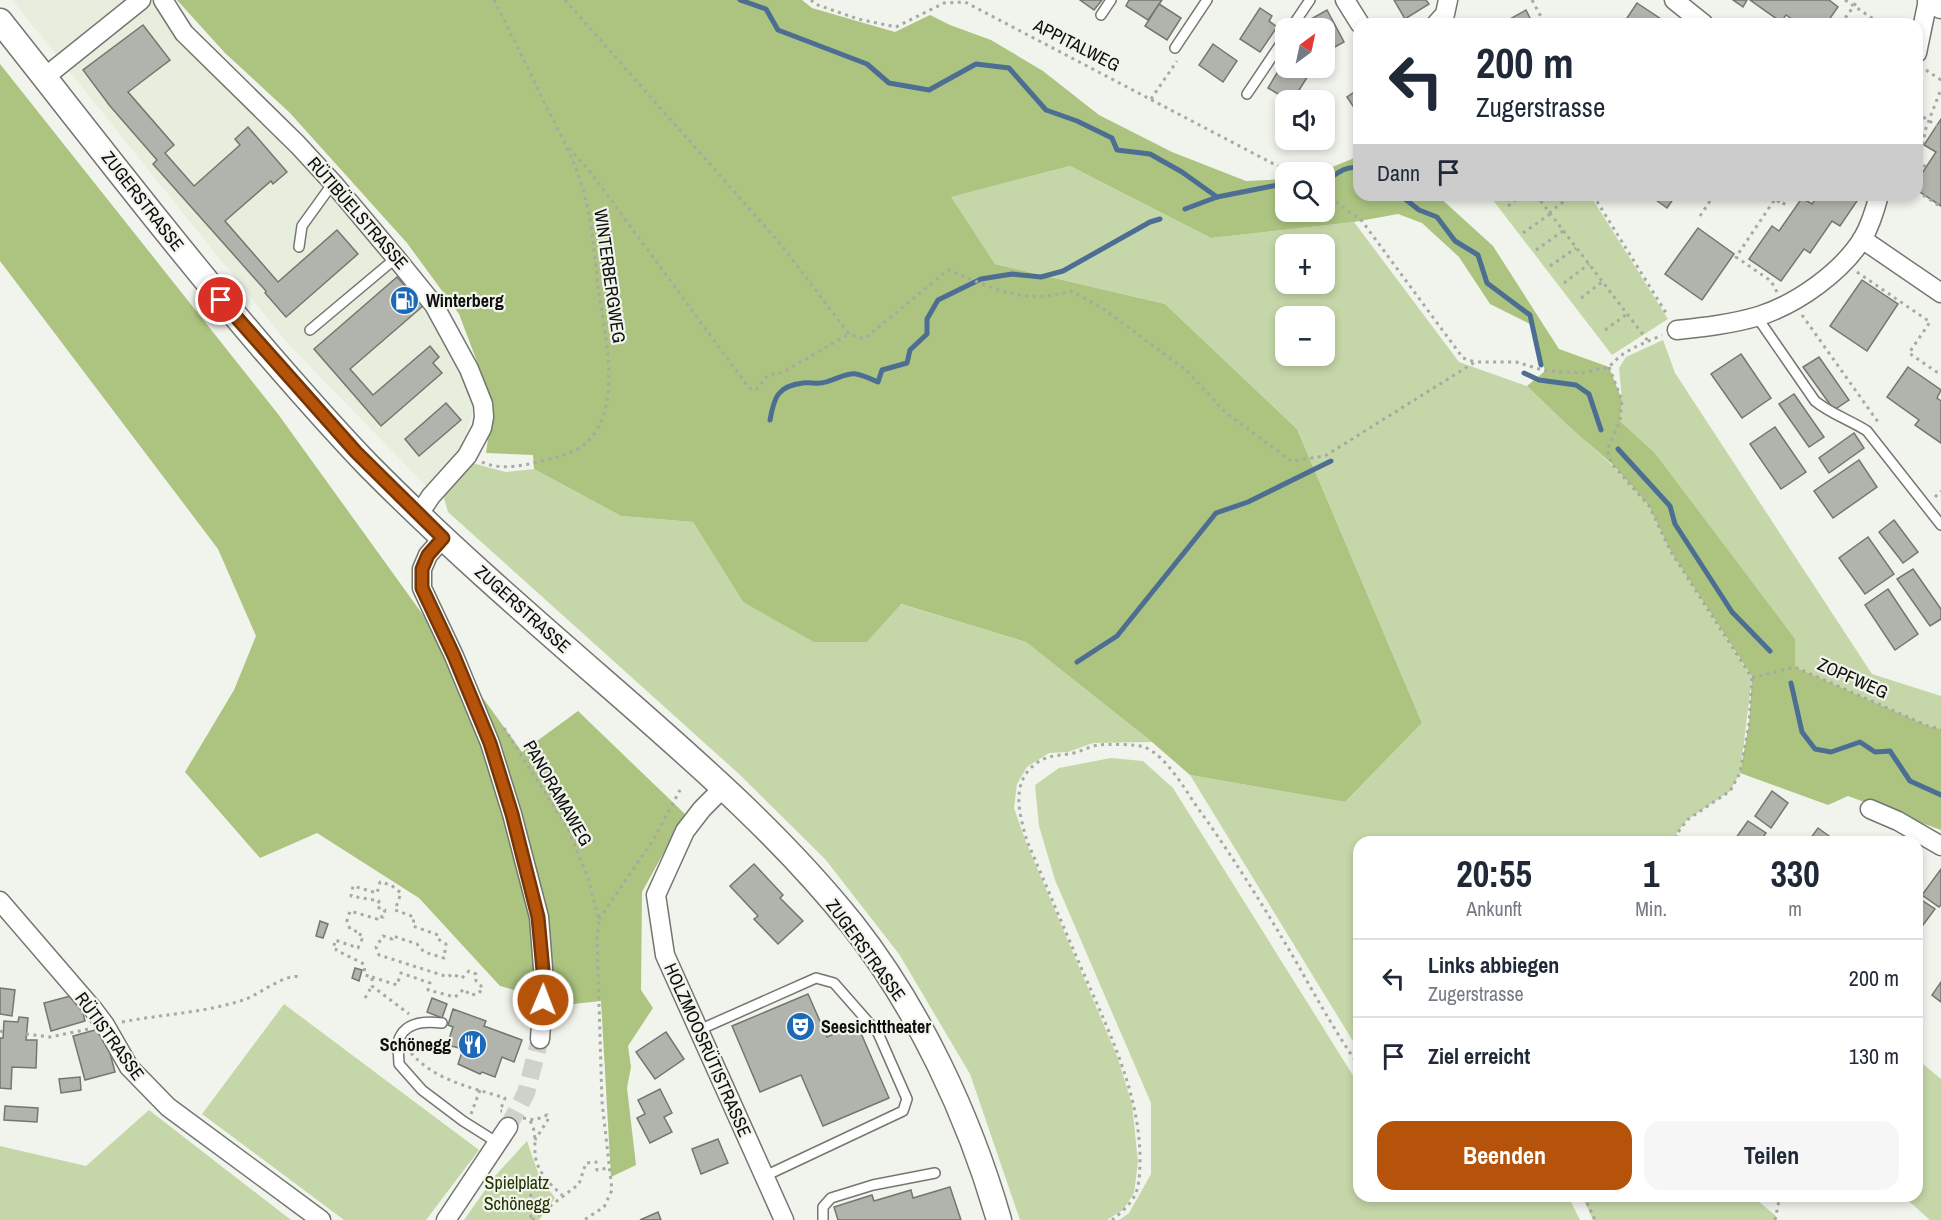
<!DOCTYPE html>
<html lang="de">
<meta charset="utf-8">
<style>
:root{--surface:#fff;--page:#f6f6f7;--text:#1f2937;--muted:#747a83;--line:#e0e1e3;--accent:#b45309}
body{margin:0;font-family:"Archivo Narrow",sans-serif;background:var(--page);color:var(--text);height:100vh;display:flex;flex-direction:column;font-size:22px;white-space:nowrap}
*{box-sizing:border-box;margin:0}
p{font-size:20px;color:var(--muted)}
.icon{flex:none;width:33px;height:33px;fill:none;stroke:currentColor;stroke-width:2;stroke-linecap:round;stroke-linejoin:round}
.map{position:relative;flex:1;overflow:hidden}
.details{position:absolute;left:1353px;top:836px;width:570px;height:366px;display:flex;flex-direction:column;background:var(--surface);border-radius:18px;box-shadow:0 3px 9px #0003}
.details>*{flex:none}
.banner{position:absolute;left:1353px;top:18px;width:570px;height:183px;border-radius:18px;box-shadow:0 3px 9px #0003;background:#fff;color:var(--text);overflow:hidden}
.needle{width:39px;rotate:33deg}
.tools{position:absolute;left:1275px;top:18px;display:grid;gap:12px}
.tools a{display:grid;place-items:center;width:60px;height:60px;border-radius:12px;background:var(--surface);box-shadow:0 3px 9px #0003;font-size:30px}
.pin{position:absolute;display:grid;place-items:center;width:51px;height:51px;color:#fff;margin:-26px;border:3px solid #fff;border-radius:50%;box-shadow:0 2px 6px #0007}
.me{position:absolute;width:66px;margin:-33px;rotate:1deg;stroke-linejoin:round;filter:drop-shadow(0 0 4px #0008)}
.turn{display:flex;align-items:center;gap:21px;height:126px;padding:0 24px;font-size:27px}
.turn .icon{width:78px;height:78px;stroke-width:2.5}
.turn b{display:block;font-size:42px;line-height:51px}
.then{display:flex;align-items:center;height:57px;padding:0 24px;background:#0003;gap:12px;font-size:22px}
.eta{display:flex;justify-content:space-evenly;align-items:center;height:102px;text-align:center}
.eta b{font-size:36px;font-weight:700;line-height:42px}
.button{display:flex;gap:12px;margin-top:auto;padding:12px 24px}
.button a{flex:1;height:69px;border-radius:18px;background:var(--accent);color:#fff;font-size:24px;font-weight:700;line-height:69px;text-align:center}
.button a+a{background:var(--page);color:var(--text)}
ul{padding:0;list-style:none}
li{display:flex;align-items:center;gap:18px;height:78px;padding:0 24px;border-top:2px solid var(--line)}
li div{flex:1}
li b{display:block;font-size:22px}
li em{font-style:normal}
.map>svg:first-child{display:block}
.built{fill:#e7eede}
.green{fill:#c5d7a8;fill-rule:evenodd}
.forest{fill:#acc480}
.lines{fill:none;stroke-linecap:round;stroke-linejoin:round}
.stream{stroke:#4d6e93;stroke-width:5}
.building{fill:#b1b4ac;stroke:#74776f;stroke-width:1.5}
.street-tunnel{stroke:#cfd2ca;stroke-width:18;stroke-dasharray:18 9;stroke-linecap:butt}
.lane-casing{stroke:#747770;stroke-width:12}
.street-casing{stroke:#747770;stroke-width:21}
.secondary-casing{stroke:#747770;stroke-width:27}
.path{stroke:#a7a9a3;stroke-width:3;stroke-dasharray:3 4.5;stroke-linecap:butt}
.lane{stroke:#fff;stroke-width:9}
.street{stroke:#fff;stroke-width:18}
.secondary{stroke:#fff;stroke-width:24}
.route-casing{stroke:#753606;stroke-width:15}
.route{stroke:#b45309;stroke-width:10}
.labels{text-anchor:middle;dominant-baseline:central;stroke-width:4.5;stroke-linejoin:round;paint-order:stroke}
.street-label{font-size:18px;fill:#0d0e0b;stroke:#f1f4ec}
.poi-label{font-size:18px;font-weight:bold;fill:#0d0e0b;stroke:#f1f4ec;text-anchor:start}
.park-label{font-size:18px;fill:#243200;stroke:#f1f4ec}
</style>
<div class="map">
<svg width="1941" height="1220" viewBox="0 0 1941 1220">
<rect width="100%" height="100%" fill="#f1f4ec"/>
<!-- built -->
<polygon class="built" points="12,0 154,0 168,25 337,201 429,309 475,402 462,449 428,488 289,345"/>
<!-- green -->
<g class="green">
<path d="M 1070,166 L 1211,238 L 1354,222 L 1459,362 L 1527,386 L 1613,466 L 1649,506 L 1671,552 L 1752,678 L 1740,773 L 1730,791 L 1687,820 L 1676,834 L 1683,841 L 1359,842 L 1359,1051 L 1190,775 L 1345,802 L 1422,723 L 1297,429 L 1165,304 L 995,264 L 950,197 ZM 1286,244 L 1324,244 L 1324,284 L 1286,284 ZM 1286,316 L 1324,316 L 1324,356 L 1286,356 Z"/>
<polygon points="1489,195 1590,195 1668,319 1612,355"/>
<polygon points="1663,340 1675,373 1872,674 1941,696 1941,729 1928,726 1795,667 1654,452 1620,421 1622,400 1619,368 1626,357"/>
<polygon points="472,463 506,472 534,469 621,516 693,522 743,602 867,642 900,604 1026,642 1152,742 1093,743 1068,752 1049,753 1027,767 1017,784 1014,808 1026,842 1117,1056 1132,1104 1138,1162 1134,1193 1123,1210 1107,1220 1020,1220 970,1074 899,954 825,859 739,774 448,512 443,495"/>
<polygon points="1111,758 1143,761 1173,788 1359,1085 1359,1196 1568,1196 1580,1220 1119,1220 1129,1213 1151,1174 1151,1103 1055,880 1039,826 1035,785 1059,768"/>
<polygon points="284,1004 479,1150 426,1220 344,1220 202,1114"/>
<polygon points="1917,1059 1941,1079 1941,1220 1930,1220 1903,1196 1917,1196"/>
<polygon points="149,1110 291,1220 0,1220 0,1146 86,1166"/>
<polygon points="527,1141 539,1176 555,1198 539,1220 464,1220 495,1176"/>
<polygon points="1582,1196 1752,1196 1776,1216 1775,1220 1593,1220"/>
</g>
<!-- forest -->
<g class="forest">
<polygon points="177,0 802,0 812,8 895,32 930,15 950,25 991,40 1043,71 1099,115 1172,152 1246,181 1285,179 1286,212 1324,212 1324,172 1320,172 1359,156 1359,195 1437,195 1493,246 1559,349 1609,367 1622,400 1620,421 1654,452 1795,639 1795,667 1928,726 1941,729 1941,830 1848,796 1828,805 1740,773 1749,724 1752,677 1671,552 1649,506 1612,464 1571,428 1527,386 1545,371 1530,324 1490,304 1459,257 1422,223 1398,214 1354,222 1211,238 1070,166 951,197 995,264 1165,304 1297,429 1422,723 1345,802 1190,775 1152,742 1026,642 901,604 867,642 814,642 743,602 693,522 621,516 534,469 533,455 486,453 493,404 459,314 407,243 290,113 225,53"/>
<polygon points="0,64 278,414 522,752 578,711 685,814 642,892 641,990 653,1008 628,1046 631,1067 627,1088 636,1165 611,1177 601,1001 573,1004 549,997 537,996 500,986 419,898 317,833 260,858 185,772 234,690 256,636 218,549 0,261"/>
</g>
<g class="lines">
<!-- stream -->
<g class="stream">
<polyline points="740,0 766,9 778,30 867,64 889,83 929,90 976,64 1009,68 1046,110 1077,121 1112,138 1117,150 1150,154 1182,172 1217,197"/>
<path d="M 1324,183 C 1335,175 1345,165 1359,168"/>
<polyline points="1400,195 1419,210 1437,217 1455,241 1478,255 1487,283 1530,315 1541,365"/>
<polyline points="1185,209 1217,197 1283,184 1286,185"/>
<polyline points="1524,373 1539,380 1576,385 1589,394 1601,430"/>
<path d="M 770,420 C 774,398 777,386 803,383 C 811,382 818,385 826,382 C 853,373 849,369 878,382 L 882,370 L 907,363 L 910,350 L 927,334 L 927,319 L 938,300 L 981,279 L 1012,274 L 1041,277 L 1063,271 L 1150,222 L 1160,219"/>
<polyline points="1618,449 1670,506 1675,524 1732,612 1770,651"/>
<polyline points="1077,662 1117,636 1216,513 1248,502 1331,461"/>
<polyline points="1791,683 1802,732 1815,749 1831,752 1860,742 1875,752 1890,751 1910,781 1941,795"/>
</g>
</g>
<!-- building -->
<g class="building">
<polygon points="1080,0 1102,0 1094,10"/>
<polygon points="1129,0 1162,0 1148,20 1126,6"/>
<polygon points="1394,0 1426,0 1429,4 1405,19"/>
<polygon points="1733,0 1747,0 1743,7"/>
<polygon points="1750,0 1829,0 1838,7 1826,24 1799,24 1786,15 1781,22"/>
<polygon points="1637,3 1667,23 1667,24 1623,24"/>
<polygon points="1159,4 1181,18 1167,40 1145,26"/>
<polygon points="1260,8 1272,16 1269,21 1277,27 1260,52 1240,39"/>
<polygon points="1327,10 1344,42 1324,53 1324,28 1310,28 1315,26 1311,19"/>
<polygon points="1526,10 1533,24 1501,24"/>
<polygon points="143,25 170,60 128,92 174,145 165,153 194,186 240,145 235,139 248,127 287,172 273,184 271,181 225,221 278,282 337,230 358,254 286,317 265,293 266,291 153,164 157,160 110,106 83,70"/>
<polygon points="1213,44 1237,61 1223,82 1199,65"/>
<polygon points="1283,63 1286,68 1294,70 1295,68 1305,68 1311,71 1293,100 1288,100 1268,88"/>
<polygon points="1359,89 1359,115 1347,97"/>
<polygon points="1941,119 1941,206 1917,190 1917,181 1936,152 1924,145"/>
<polygon points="1649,195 1676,195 1667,208"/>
<polygon points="1818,195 1861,195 1840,226 1832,221 1810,253 1804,249 1781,281 1749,259 1772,226 1779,231 1802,198 1812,204"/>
<polygon points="1698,228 1734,254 1702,300 1665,274"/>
<polygon points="397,277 423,306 350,369 373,395 430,346 439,357 433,363 442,373 381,426 314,349"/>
<polygon points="1862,280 1898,304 1867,351 1830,326"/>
<polygon points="1741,354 1771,398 1742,418 1711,374"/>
<polygon points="1819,357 1849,400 1834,410 1803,367"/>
<polygon points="1908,367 1941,390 1937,398 1941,401 1941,443 1915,425 1919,420 1887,397"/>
<polygon points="1794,394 1824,437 1809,447 1779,404"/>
<polygon points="446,403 461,420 419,456 405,439"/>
<polygon points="1775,427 1806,472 1781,489 1750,444"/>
<polygon points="1854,433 1864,448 1829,473 1819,458"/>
<polygon points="1859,460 1877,487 1833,518 1814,491"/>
<polygon points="1894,520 1918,552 1903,563 1879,532"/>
<polygon points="1868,537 1894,574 1865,594 1839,558"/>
<polygon points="1913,569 1941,609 1941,619 1930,626 1897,579"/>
<polygon points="1888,589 1918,634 1895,650 1865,605"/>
<polygon points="1772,791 1788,803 1771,828 1755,816"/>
<polygon points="1748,821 1766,833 1760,842 1733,842"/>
<polygon points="1818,828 1836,841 1835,842 1808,842"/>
<polygon points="754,864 783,895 780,898 803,921 778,944 754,919 758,916 730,886"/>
<polygon points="1941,869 1941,905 1939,907 1922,895"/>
<polygon points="1917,897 1935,909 1917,933"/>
<polygon points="320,921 328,924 323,938 316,936"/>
<polygon points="355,968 362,970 359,981 352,978"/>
<polygon points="1941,982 1941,1002 1932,995"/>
<polygon points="0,988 15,990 12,1016 0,1014"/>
<polygon points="78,994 85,1021 51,1031 44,1003"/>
<polygon points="808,994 827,1037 857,1024 889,1098 823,1126 801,1075 760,1092 732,1026"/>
<polygon points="432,998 447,1004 442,1018 427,1012"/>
<polygon points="453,1009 486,1021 484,1026 522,1040 514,1062 502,1057 495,1077 482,1072 480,1074 458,1064 463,1049 447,1045 453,1027 448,1025"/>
<polygon points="19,1017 28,1018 26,1040 37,1040 36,1068 12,1067 11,1089 0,1088 0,1038 3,1038 4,1021 18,1022"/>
<polygon points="99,1029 102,1039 106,1038 115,1072 85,1080 73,1036"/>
<polygon points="666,1032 684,1059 655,1079 636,1052"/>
<polygon points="80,1077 81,1090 61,1093 59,1079"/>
<polygon points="660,1089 672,1113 664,1117 672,1132 650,1143 637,1118 645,1114 638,1100"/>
<polygon points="5,1106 38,1108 37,1122 4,1120"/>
<polygon points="718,1139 728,1163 701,1174 692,1149"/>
<polygon points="950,1187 961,1220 838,1220 834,1207 872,1195 874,1201 911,1190 913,1198"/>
<polygon points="658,1212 661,1220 640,1220"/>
</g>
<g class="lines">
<!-- street-tunnel -->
<polyline class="street-tunnel" points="508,1127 526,1093 540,1039"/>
<defs>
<g id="lane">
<polyline points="1101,15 1111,0"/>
<polyline points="1291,28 1310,0"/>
<polyline points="1175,48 1207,0"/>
<polyline points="1247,94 1286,36"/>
<polyline points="299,247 302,226 333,183"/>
<path d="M 1757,317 L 1815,401 C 1831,414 1850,420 1867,431 L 1941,525"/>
<polyline points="310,330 396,258"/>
<path d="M 442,1023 C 427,1021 406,1021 399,1039 C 397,1046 399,1057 399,1064 L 422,1090 L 463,1121 L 498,1143"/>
<polyline points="699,1030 816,978 834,983 878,1033 907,1099 903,1111 765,1176"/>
<polyline points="823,1220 823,1207 831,1198 873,1185 935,1173"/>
</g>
<g id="street">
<polyline points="163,0 184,33 298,145 333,183 396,258 434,305 469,369 483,404 484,417 482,428 467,456 431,496 419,514"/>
<polyline points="1345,0 1360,24"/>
<polyline points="1674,0 1704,24"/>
<polyline points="1436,24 1445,14 1448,0"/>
<polyline points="1917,53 1928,0"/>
<polyline points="45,77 141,0"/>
<polyline points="1862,239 1941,293"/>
<path d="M 1677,330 C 1705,327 1732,324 1759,316 C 1797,304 1842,272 1863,238 C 1871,224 1875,210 1879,195"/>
<polyline points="443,538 428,555 422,569 422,588 454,656 490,743 512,814 539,917 544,981 540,1039"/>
<polyline points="724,787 702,809 685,831 656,895 665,955 784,1220"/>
<polyline points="1870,809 1898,821 1941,846"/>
<polyline points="0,901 93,1009 105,1025 129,1067 168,1107 321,1220"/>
<polyline points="446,1220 508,1127"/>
</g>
<g id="secondary">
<polyline points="1930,0 1941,6"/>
<path d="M 0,21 C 88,132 175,246 268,354 C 301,392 334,430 369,466 C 449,547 535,621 621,696 C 702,767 784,839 852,924 C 919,1009 969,1116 999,1220"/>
</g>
</defs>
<!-- lane casing -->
<use href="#lane" class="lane-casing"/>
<!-- street casing -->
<use href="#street" class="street-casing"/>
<!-- secondary casing -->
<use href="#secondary" class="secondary-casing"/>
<!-- path -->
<g class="path">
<path d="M 565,0 L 783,247 L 849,334 L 864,339 L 948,270 C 992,287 1022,306 1071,291 L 1101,307 L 1186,370 L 1226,413 L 1291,461 L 1325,456 L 1475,362 L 1516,362 L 1546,371 L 1582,373 L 1609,367 L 1620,356 L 1633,348 L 1662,335"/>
<polyline points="811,0 815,4 858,19 896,27 944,3 965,2 1289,172"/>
<polyline points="1532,0 1545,24"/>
<polyline points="1845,0 1881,24"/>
<polyline points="1841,24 1858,0"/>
<polyline points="1926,70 1941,80"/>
<polyline points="1151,99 1177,61"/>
<polyline points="1917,113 1937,126"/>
<polyline points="569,148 592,174 749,388 756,390 768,375 783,372 849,334"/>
<polyline points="1917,161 1926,167"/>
<polyline points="1917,174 1926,128 1941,89"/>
<polyline points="1917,191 1941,207"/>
<polyline points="1324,193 1362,221 1463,358 1475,362"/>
<polyline points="1536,195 1648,341"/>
<polyline points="1593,195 1668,316"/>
<polyline points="1508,206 1522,195"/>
<polyline points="1549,213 1572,195"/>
<polyline points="1700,216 1714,195"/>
<polyline points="1523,233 1550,214"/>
<polyline points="1536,250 1563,231"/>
<polyline points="1550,266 1576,248"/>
<polyline points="1857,272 1930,322 1909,353 1941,375"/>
<polyline points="1564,283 1589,264"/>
<polyline points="1777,292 1771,281 1736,257 1775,199 1783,205 1790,195"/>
<polyline points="1581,298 1602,282"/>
<polyline points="1802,315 1878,422"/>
<polyline points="1605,330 1627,314"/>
<polyline points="1609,367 1622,400 1620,421 1607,450 1612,464 1649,506 1671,552 1752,678 1749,724 1740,773 1730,791 1687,820 1676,835 1677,842"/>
<path d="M 482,462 C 505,473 537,462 561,456 C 632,436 605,339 598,287 C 594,251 592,215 580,180 C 571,153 557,127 544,102 C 528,68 511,34 494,0"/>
<polyline points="1935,497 1941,491"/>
<polyline points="1752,678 1795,667 1928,726 1941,729"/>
<polyline points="504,728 568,829 587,875 599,919 597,938 602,1102 612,1190 604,1207 584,1220"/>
<polyline points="599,919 654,839 680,790"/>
<polyline points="372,977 397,985 401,973 430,983 428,990 455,997 464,989 470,995 478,994 483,988 476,981 476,974 469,971 462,978 452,974 448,977 379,955 376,947 383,936 392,939 393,936 417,944 424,952 444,958 446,944 438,939 438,935 413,926 414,917 395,910 401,893 391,885 380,882 377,893 353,886 351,896 379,901 377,907 385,910 383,917 378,916 377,919 350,911 347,921 350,929 361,933 359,937 362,939 358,948 335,940 334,946 337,947 336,950 364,964 365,975 372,977 372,986 409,1014"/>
<polyline points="365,998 372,986"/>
<path d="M 122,1022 C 162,1014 206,1013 246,999 C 261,993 286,973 300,977"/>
<polyline points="0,1031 3,1032"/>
<polyline points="26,1034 50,1037 89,1029"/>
<path d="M 411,1053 C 436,1081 470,1087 505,1098 L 500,1111 L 502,1111"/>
<polyline points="471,1114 480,1090"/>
<polyline points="523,1118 535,1120 547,1115 549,1118 535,1140"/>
<path d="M 530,1121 C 538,1133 533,1146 536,1160 C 540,1175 551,1185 562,1195"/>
<polyline points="530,1194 532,1197 529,1215 533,1218"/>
<polyline points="1584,1196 1595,1220"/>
<polyline points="532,1220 579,1184 586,1163 596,1162 597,1170 609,1168"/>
<path d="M 1112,1220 C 1121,1213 1131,1204 1136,1193 C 1140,1181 1140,1169 1140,1157 C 1139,1087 1104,1022 1077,958 C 1060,919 1044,880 1027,841 C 1020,816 1010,785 1034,765 C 1045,756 1054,756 1068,754 C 1078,753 1088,747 1098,745 C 1108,744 1135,744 1144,747 C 1165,755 1183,786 1195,804 C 1232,855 1266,910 1298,965 C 1317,999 1336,1033 1359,1066"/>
<polyline points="1775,1220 1780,1196"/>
</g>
<!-- lane -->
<use href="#lane" class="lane"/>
<!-- street -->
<use href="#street" class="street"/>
<!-- secondary -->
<use href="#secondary" class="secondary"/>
</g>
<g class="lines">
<defs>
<polyline id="route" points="221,300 356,452 443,538 428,555 422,569 422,588 454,656 490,743 512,814 538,917 544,981 543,1000"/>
</defs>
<!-- route casing -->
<use href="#route" class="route-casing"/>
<!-- route -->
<use href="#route" class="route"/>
</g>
<!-- icons -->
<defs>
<symbol id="fuel-disc" viewBox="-11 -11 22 22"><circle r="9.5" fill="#1d69b8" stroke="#f1f4ec"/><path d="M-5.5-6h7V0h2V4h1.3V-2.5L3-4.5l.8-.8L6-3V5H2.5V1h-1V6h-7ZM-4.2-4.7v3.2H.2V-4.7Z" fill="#fff"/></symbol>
<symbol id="theatre-disc" viewBox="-11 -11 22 22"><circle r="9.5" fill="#1d69b8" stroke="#f1f4ec"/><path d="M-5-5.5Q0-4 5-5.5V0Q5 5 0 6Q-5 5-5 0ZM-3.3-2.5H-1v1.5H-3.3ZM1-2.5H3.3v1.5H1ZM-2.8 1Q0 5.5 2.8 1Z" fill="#fff"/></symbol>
<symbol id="restaurant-disc" viewBox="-11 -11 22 22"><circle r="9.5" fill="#1d69b8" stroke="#f1f4ec"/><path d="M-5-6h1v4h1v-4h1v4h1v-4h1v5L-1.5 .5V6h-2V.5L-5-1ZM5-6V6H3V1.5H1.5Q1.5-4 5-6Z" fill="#fff"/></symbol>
</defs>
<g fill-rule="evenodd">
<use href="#fuel-disc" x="388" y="284" width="33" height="33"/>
<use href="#theatre-disc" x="784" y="1010" width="33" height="33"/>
<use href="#restaurant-disc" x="456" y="1028" width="33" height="33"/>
</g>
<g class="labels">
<!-- street labels -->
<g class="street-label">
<text transform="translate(1077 45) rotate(27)">APPITALWEG</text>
<text transform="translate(143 201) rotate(52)">ZUGERSTRASSE</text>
<text transform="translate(358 213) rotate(49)">RÜTIBÜELSTRASSE</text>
<text transform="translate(610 276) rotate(82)">WINTERBERGWEG</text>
<text transform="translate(523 609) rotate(42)">ZUGERSTRASSE</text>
<text transform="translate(1853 678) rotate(24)">ZOPFWEG</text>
<text transform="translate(558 793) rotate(60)">PANORAMAWEG</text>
<text transform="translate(866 950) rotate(54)">ZUGERSTRASSE</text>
<text transform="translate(110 1036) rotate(54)">RÜTISTRASSE</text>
<text transform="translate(708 1050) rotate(66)">HOLZMOOSRÜTISTRASSE</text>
</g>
<!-- poi labels -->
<g class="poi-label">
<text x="426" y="300">Winterberg</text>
<text x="821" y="1026">Seesichttheater</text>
<text x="451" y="1044" text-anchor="end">Schönegg</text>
</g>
<!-- park labels -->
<g class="park-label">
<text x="517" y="1182">Spielplatz<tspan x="517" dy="21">Schönegg</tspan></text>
</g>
</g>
</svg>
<div class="tools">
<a><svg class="needle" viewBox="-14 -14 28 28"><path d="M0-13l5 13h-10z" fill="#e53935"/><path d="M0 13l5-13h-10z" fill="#747a83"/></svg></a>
<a><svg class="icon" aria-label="sound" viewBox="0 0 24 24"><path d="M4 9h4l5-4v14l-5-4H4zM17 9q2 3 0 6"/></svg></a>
<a><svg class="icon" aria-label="search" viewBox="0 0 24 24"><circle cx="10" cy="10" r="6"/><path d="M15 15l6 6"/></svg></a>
<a>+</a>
<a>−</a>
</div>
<div class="pin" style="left:221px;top:300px;background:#d93025"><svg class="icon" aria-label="arrive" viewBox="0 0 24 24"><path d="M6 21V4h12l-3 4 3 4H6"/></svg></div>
<svg class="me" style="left:543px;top:1000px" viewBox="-20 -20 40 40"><circle r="17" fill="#b45309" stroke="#fff" stroke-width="3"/><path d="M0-11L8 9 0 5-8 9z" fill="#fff"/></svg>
<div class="banner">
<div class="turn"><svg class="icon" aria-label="left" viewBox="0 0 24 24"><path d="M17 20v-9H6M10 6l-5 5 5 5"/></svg><div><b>200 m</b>Zugerstrasse</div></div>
<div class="then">Dann<svg class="icon" aria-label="arrive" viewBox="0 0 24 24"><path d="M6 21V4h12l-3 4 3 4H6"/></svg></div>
</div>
<section class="details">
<div class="eta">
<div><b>20:55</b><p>Ankunft</p></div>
<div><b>1</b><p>Min.</p></div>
<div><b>330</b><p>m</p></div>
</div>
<ul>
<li><svg class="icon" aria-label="left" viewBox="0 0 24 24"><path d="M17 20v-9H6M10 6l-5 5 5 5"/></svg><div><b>Links abbiegen</b><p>Zugerstrasse</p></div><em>200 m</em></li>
<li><svg class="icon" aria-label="arrive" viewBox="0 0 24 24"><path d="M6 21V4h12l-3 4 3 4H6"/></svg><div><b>Ziel erreicht</b></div><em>130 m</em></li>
</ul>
<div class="button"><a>Beenden</a><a>Teilen</a></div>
</section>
</div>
